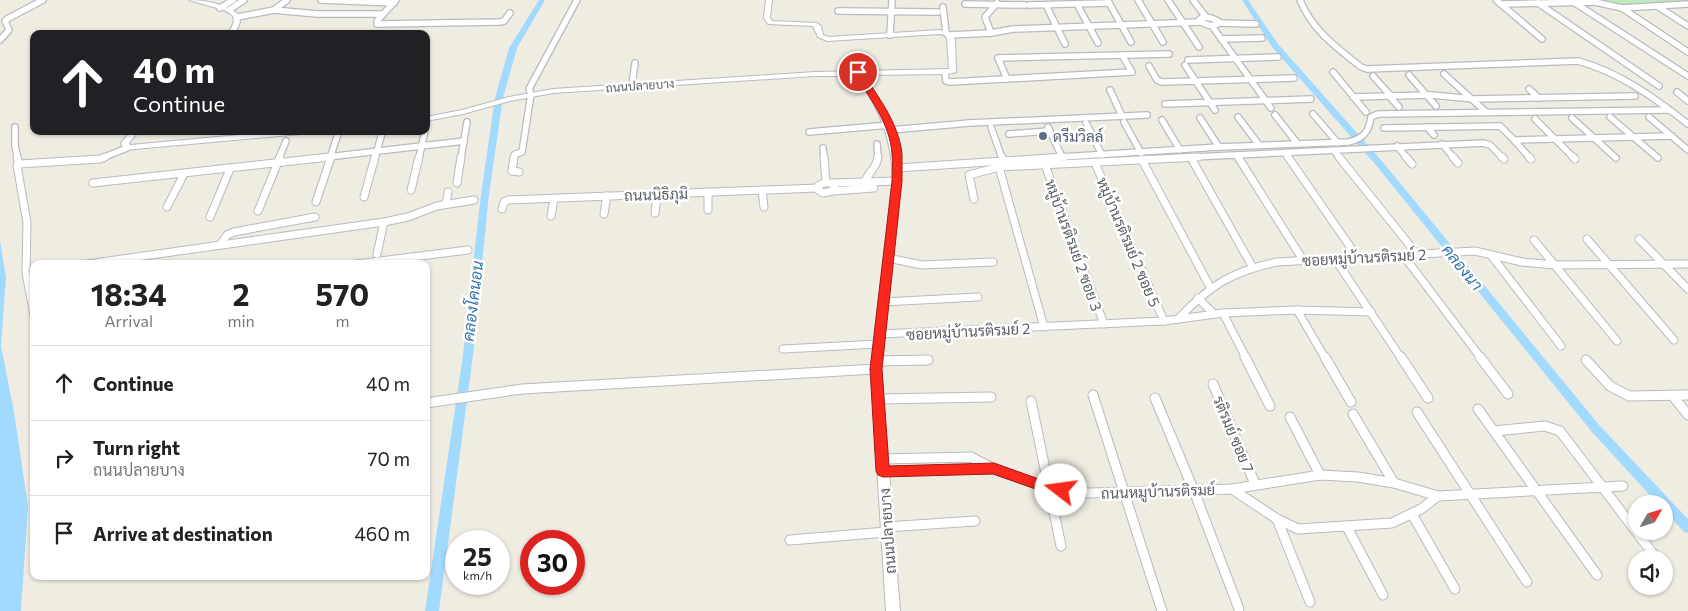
<!DOCTYPE html>
<meta charset="utf-8">
<style>
:root{--surface:#fff;--page:#f6f6f6;--text:#222;--muted:#767676;--line:#e0e0e0}
body{margin:0;font-family:Commissioner,Sarabun,sans-serif;background:var(--page);color:var(--text);height:100vh;display:flex;flex-direction:column;font-size:19px;white-space:nowrap}
*{box-sizing:border-box;margin:0}
p{font-size:16px;color:var(--muted)}
.icon{flex:none;width:28px;height:28px;fill:none;stroke:currentColor;stroke-width:2;stroke-linecap:round;stroke-linejoin:round}
.map{position:relative;flex:1;overflow:hidden}
.details{position:absolute;left:30px;top:260px;width:400px;height:320px;display:flex;flex-direction:column;background:var(--surface);border-radius:10px;box-shadow:0 1px 4px #0004}
.details>*{flex:none}
.hud{position:absolute;left:30px;top:30px;width:400px;height:105px;border-radius:10px;box-shadow:0 1px 4px #0004;background:#202124;color:#fff;overflow:hidden}
.needle{width:32px;rotate:51deg}
.tools{position:absolute;left:1628px;top:495px;display:grid;gap:10px}
.tools a{display:grid;place-items:center;width:45px;height:45px;border-radius:50%;background:var(--surface);box-shadow:0 1px 4px #0004;font-size:25px}
.speed{position:absolute;left:445px;top:530px;display:flex;gap:10px;font-size:25px;font-weight:700;text-align:center}
.speed>*{display:grid;place-content:center;width:65px;height:65px;border-radius:50%;background:var(--surface);box-shadow:0 1px 4px #0004;line-height:1}
.speed small{font-size:12px;font-weight:400}
.speed .limit{border:8px solid #d22;background:#fff;color:#111}
.pin{position:absolute;display:grid;place-items:center;width:42px;height:42px;color:#fff;margin:-21px;border:2px solid #fff;border-radius:50%;box-shadow:0 1px 5px #0007}
.me{position:absolute;width:55px;margin:-28px;rotate:285deg;stroke-linejoin:round;filter:drop-shadow(0 0 4px #0008)}
.turn{display:flex;align-items:center;gap:18px;height:105px;padding:0 20px;font-size:22px}
.turn .icon{width:65px;height:65px;stroke-width:2.5}
.turn b{display:block;font-size:35px;line-height:42px}
.eta{display:flex;justify-content:space-evenly;align-items:center;height:85px;text-align:center}
.eta b{font-size:30px;font-weight:700;line-height:35px}
ul{padding:0;list-style:none}
li{display:flex;align-items:center;gap:15px;height:75px;padding:0 20px;border-top:1px solid var(--line)}
li div{flex:1}
li b{display:block;font-size:19px}
li em{font-style:normal}
.map>svg:first-child{display:block}
.green{fill:#bee9bc}
.water{fill:#a2daff}
.lines{fill:none;stroke-linecap:round;stroke-linejoin:round}
.canal{fill:#a2daff;fill-rule:evenodd}
.minor-far2-casing{stroke:#b7bbc0;stroke-width:8}
.minor-far1-casing{stroke:#b7bbc0;stroke-width:9}
.minor-casing{stroke:#b7bbc0;stroke-width:11}
.tertiary-casing{stroke:#b7bbc0;stroke-width:2}
.minor-far2{stroke:#fff;stroke-width:5.5}
.minor-far1{stroke:#fff;stroke-width:7}
.minor{stroke:#fff;stroke-width:9}
.tertiary{fill:#fff;fill-rule:evenodd}
.route{fill:#fa271d;stroke:#a21913}
.service-dot{fill:#5c6f8a;stroke:#fff;stroke-width:2}
.labels{text-anchor:middle;dominant-baseline:central;stroke-width:5;stroke-linejoin:round;paint-order:stroke}
.far-street-label{font-size:12px;fill:#5a5f65;stroke:#fff}
.service-label{font-size:15px;fill:#4e5e75;stroke:#fff;text-anchor:start}
.street-label{font-size:15px;fill:#5a5f65;stroke:#fff}
.water-label{font-size:16px;font-style:italic;fill:#3375b2;stroke:#fff}
</style>
<div class="map">
<svg width="1688" height="611" viewBox="0 0 1688 611">
<rect width="100%" height="100%" fill="#efece2"/>
<!-- green -->
<polygon class="green" points="1596,0 1688,0 1688,4 1620,7"/>
<!-- water -->
<polygon class="water" points="0,240 6,278 1,346 14,412 28,506 21,611 0,611"/>
<g class="lines">
<!-- canal -->
<g class="canal">
<polygon points="539,0 545,0 517,48 503,98 489,194 473,355 439,611 425,611 463,355 481,194 495,98 509,48"/>
<polygon points="1242,0 1248,0 1278,44 1381,160 1600,426 1688,519 1688,533 1684,532 1664,510 1664,504 1658,504 1592,432 1375,164 1272,47"/>
</g>
<defs>
<g id="minor-far2">
<polyline points="321,0 394,3"/>
<polyline points="396,0 377,21 377,24 500,22 504,21 510,13"/>
<polyline points="1138,0 1163,42"/>
<polyline points="1168,0 1199,47"/>
<polyline points="1193,0 1206,17"/>
<path d="M 1300,0 C 1312,30 1336,47 1361,67 L 1367,69 L 1578,61 C 1619,72 1655,98 1688,124"/>
<polyline points="1496,0 1542,39"/>
<polyline points="1108,1 1131,42"/>
<polyline points="1538,3 1659,86"/>
<polyline points="1575,3 1688,76"/>
<polyline points="965,4 1025,5"/>
<polyline points="1077,4 1098,43"/>
<polyline points="1501,4 1595,2 1622,8 1688,4"/>
<polyline points="1029,5 1109,3"/>
<polyline points="1046,5 1065,44"/>
<polyline points="1657,6 1688,26"/>
<polyline points="943,7 946,33"/>
<polyline points="220,8 233,0"/>
<polyline points="1622,8 1688,52"/>
<polyline points="229,10 244,0"/>
<polyline points="274,10 317,14 383,14"/>
<polyline points="838,11 938,12"/>
<polyline points="238,17 274,10 287,0"/>
<path d="M 1203,17 L 1211,18 L 1218,21 L 1218,24 C 1210,27 1206,25 1199,20 Z"/>
<polyline points="1219,23 1256,24"/>
<polyline points="1212,26 1271,108"/>
<polyline points="991,33 985,17 997,3"/>
<polyline points="890,35 892,0"/>
<polyline points="949,35 991,33 1013,29 1200,22"/>
<polyline points="1221,39 1262,38"/>
<polyline points="0,40 9,30 5,21 7,19 43,0"/>
<polyline points="1188,60 1278,57"/>
<polyline points="1185,65 1215,110"/>
<polyline points="1149,66 1157,80 1162,82 1294,78"/>
<polyline points="945,72 946,81 950,82 1132,72 1122,55"/>
<polyline points="1333,72 1366,112"/>
<polyline points="1444,74 1486,112"/>
<polyline points="1409,75 1436,106"/>
<polyline points="1373,76 1391,96"/>
<polyline points="1007,79 998,58 1169,54"/>
<polyline points="632,85 635,63"/>
<polyline points="1529,89 1539,98"/>
<polyline points="1110,90 1122,116"/>
<polyline points="1677,92 1688,101"/>
<polyline points="1389,96 1399,107"/>
<polyline points="1353,97 1431,95 1474,99 1635,96"/>
<polyline points="1165,104 1311,99"/>
<polyline points="1313,114 1338,143"/>
<polyline points="1275,115 1297,143"/>
<polyline points="1238,117 1259,145"/>
<polyline points="1610,117 1658,158"/>
<polyline points="1649,117 1688,150"/>
<polyline points="1200,118 1219,147"/>
<polyline points="1572,118 1616,158"/>
<polyline points="1535,119 1574,158"/>
<polyline points="1162,120 1180,150"/>
<polyline points="1124,122 1141,153"/>
<polyline points="1086,123 1102,155"/>
<polyline points="15,127 15,146 18,158"/>
<polyline points="991,127 1002,158"/>
<polyline points="1048,127 1062,157"/>
<polyline points="1427,127 1434,135"/>
<polyline points="1384,128 1500,126 1514,140 1672,136"/>
<polyline points="891,130 969,123 1147,115"/>
<polyline points="809,132 889,125"/>
<polyline points="1009,134 1049,131"/>
<polyline points="1514,140 1530,158"/>
<polyline points="877,144 878,158"/>
<polyline points="1442,144 1454,158"/>
<polyline points="1397,146 1407,158"/>
<polyline points="823,148 824,158"/>
<polyline points="1334,151 1340,158"/>
<polyline points="1285,153 1289,158"/>
<polyline points="1237,156 1239,158"/>
<polyline points="102,158 127,148"/>
<polyline points="279,158 286,141"/>
<polyline points="319,158 464,141"/>
<polyline points="330,158 339,131"/>
<polyline points="375,158 382,133"/>
<polyline points="419,158 425,131"/>
<polyline points="461,158 467,122"/>
<polyline points="514,158 515,154 522,152 531,94 529,89 577,0"/>
<path d="M 1045,158 L 1219,147 L 1348,142 C 1363,139 1369,132 1371,117 L 1378,114 L 1668,110"/>
<polyline points="1173,158 1483,143 1490,145 1503,158"/>
</g>
<g id="minor-far1">
<polyline points="17,157 19,164 17,165 27,223 26,273 34,315"/>
<polyline points="514,157 512,171 519,172"/>
<polyline points="824,157 826,182"/>
<polyline points="1002,157 1003,161"/>
<polyline points="1238,157 1303,260"/>
<polyline points="1288,157 1358,258"/>
<polyline points="1339,157 1416,253"/>
<polyline points="1406,157 1412,164"/>
<polyline points="1453,157 1458,163"/>
<polyline points="1502,157 1504,159"/>
<polyline points="1529,157 1531,159"/>
<polyline points="1573,157 1575,159"/>
<polyline points="1191,158 1252,266"/>
<polyline points="1142,160 1210,287"/>
<polyline points="1095,163 1164,321"/>
<polyline points="19,164 100,159 105,157"/>
<polyline points="1045,165 1104,324"/>
<polyline points="999,167 1044,327"/>
<polyline points="897,168 1064,157"/>
<polygon points="826,182 835,185 833,191 823,193 818,190 818,186"/>
<polyline points="93,183 329,157"/>
<polyline points="457,183 461,157"/>
<polyline points="832,183 897,181"/>
<path d="M 864,186 C 865,174 877,169 878,157"/>
<polyline points="411,190 419,157"/>
<polyline points="762,190 764,207"/>
<polyline points="833,191 874,188"/>
<polyline points="708,192 708,210"/>
<polyline points="364,197 375,157"/>
<polyline points="974,199 969,175 999,167 1198,157"/>
<polyline points="316,202 331,157"/>
<polyline points="446,204 448,192"/>
<polyline points="167,207 184,174"/>
<polyline points="502,209 504,202 508,200 817,188"/>
<polyline points="258,211 280,157"/>
<polyline points="655,213 657,194"/>
<polyline points="604,214 607,196"/>
<polyline points="551,216 554,199"/>
<polyline points="210,217 230,169"/>
<polyline points="1587,239 1674,340"/>
<polyline points="1639,239 1688,289"/>
<polyline points="1534,240 1617,341"/>
<polyline points="220,245 227,235 234,232 315,217"/>
<polyline points="377,254 384,222"/>
<polyline points="1403,255 1481,358"/>
<polyline points="1491,255 1561,346"/>
<polyline points="888,258 922,265 993,262"/>
<polyline points="1335,259 1401,358"/>
<polyline points="87,264 384,222 408,217 437,206 474,200"/>
<polyline points="356,264 468,250"/>
<polyline points="1198,298 1214,314"/>
<polyline points="883,302 978,297"/>
<polyline points="1297,310 1325,358"/>
<polyline points="1223,313 1246,358"/>
<path d="M 1178,319 C 1209,286 1232,271 1277,262 L 1475,251 L 1522,262 L 1555,265 L 1688,264"/>
<polyline points="879,334 1164,321 1223,313 1297,310 1371,312"/>
<polyline points="783,349 878,344"/>
</g>
<g id="minor">
<polyline points="1245,357 1270,406"/>
<polyline points="1325,357 1351,402"/>
<polyline points="1401,357 1428,398"/>
<polyline points="1480,357 1508,394"/>
<polyline points="1586,360 1610,386 1629,396 1688,395"/>
<polyline points="877,361 928,360"/>
<polyline points="1213,384 1255,484"/>
<polyline points="1093,395 1162,611"/>
<polyline points="1672,395 1688,415"/>
<polyline points="1155,398 1194,491 1239,609"/>
<polyline points="878,399 991,397"/>
<polyline points="1031,401 1061,546"/>
<polyline points="426,403 522,389 876,369"/>
<polyline points="1478,409 1597,575"/>
<polyline points="1417,412 1527,582"/>
<polyline points="1353,414 1394,483"/>
<polyline points="1290,417 1320,475"/>
<polyline points="1494,431 1545,426 1560,431 1657,559"/>
<polyline points="882,459 971,457 994,469 1050,489 1089,493 1232,489 1320,475 1358,477 1394,483 1438,496 1623,486"/>
<polyline points="883,471 992,469"/>
<polyline points="1232,489 1277,519 1298,529 1392,523 1421,509 1438,496"/>
<polyline points="1412,514 1455,589"/>
<polyline points="1277,519 1310,602"/>
<polyline points="886,527 975,521"/>
<polyline points="1347,527 1383,595"/>
<polyline points="790,540 886,532"/>
<polyline points="1664,567 1665,569"/>
</g>
<g id="tertiary">
<path d="M 189,0 C 205,0 225,4 238,14 L 240,22 L 235,34 L 228,34 L 234,22 L 233,16 L 227,11 Z"/>
<path d="M 766,0 L 772,0 L 770,18 L 772,21 L 817,23 L 821,26 L 823,35 L 828,37 L 940,30 L 950,33 L 955,39 L 956,72 L 948,74 L 864,75 C 888,111 900,138 901,181 L 881,369 L 900,611 L 886,611 L 871,369 L 893,181 C 892,138 880,111 857,76 L 815,76 L 553,93 L 510,101 L 463,114 L 426,121 L 426,117 L 462,110 L 509,97 L 553,89 L 815,72 L 949,69 L 947,39 L 945,35 L 940,34 L 827,41 L 818,37 L 813,26 L 768,24 L 764,18 Z"/>
<polygon points="131,131 139,131 129,143 130,145 283,131 316,131 312,133 124,150 121,143"/>
</g>
</defs>
<!-- minor-far2 casing -->
<use href="#minor-far2" class="minor-far2-casing"/>
<!-- minor-far1 casing -->
<use href="#minor-far1" class="minor-far1-casing"/>
<!-- minor casing -->
<use href="#minor" class="minor-casing"/>
<!-- tertiary casing -->
<use href="#tertiary" class="tertiary-casing"/>
<!-- minor-far2 -->
<use href="#minor-far2" class="minor-far2"/>
<!-- minor-far1 -->
<use href="#minor-far1" class="minor-far1"/>
<!-- minor -->
<use href="#minor" class="minor"/>
<!-- tertiary -->
<use href="#tertiary" class="tertiary"/>
</g>
<!-- route -->
<path class="route" d="M 855,71 L 861,71 C 877,95 899,123 902,154 C 902,163 902,172 902,181 L 882,369 L 889,466 L 994,463 L 1050,483 L 1066,486 L 1068,490 L 1066,494 L 1061,496 L 1050,494 L 993,474 L 883,477 L 878,475 L 876,471 L 870,369 L 892,181 C 892,172 893,163 892,154 C 890,123 869,97 853,72 Z"/>
<!-- markers -->
<circle class="service-dot" cx="1043" cy="136" r="5"/>
<g class="labels">
<!-- far-street labels -->
<g class="far-street-label">
<text transform="translate(640 85) rotate(-4)">ถนนปลายบาง</text>
</g>
<!-- service labels -->
<g class="service-label">
<text x="1053" y="136">ดรีมวิลล์</text>
</g>
<!-- street labels -->
<g class="street-label">
<text transform="translate(656 194) rotate(-2)">ถนนนิธิภุมิ</text>
<text transform="translate(1129 242) rotate(67)">หมู่บ้านรติรมย์ 2 ซอย 5</text>
<text transform="translate(1074 245) rotate(70)">หมู่บ้านรติรมย์ 2 ซอย 3</text>
<text transform="translate(1364 257) rotate(-3)">ซอยหมู่บ้านรติรมย์ 2</text>
<text transform="translate(968 331) rotate(-3)">ซอยหมู่บ้านรติรมย์ 2</text>
<text transform="translate(1234 434) rotate(67)">รติรมย์ ซอย 7</text>
<text transform="translate(1158 491) rotate(-2)">ถนนหมูบ้านรติรมย์</text>
<text transform="translate(887 531) rotate(-94)">ถนนปลายบาง</text>
</g>
<!-- water labels -->
<g class="water-label">
<text transform="translate(1463 267) rotate(51)">คลองนา</text>
<text transform="translate(472 301) rotate(-83)">คลองโคนอน</text>
</g>
</g>
</svg>
<div class="tools">
<a><svg class="needle" viewBox="-14 -14 28 28"><path d="M0-13l5 13h-10z" fill="#e53935"/><path d="M0 13l5-13h-10z" fill="#767676"/></svg></a>
<a><svg class="icon" aria-label="sound" viewBox="0 0 24 24"><path d="M4 9h4l5-4v14l-5-4H4zM17 9q2 3 0 6"/></svg></a>
</div>
<div class="speed"><div>25<small>km/h</small></div><div class="limit">30</div></div>
<div class="pin" style="left:858px;top:72px;background:#d93025"><svg class="icon" aria-label="arrive" viewBox="0 0 24 24"><path d="M6 21V4h12l-3 4 3 4H6"/></svg></div>
<svg class="me" style="left:1061px;top:490px" viewBox="-20 -20 40 40"><circle r="19" fill="#fff"/><path d="M0-13L10 11 0 6-10 11z" fill="#fa271d"/></svg>
<div class="hud">
<div class="turn"><svg class="icon" aria-label="ahead" viewBox="0 0 24 24"><path d="M12 20V5M6 11l6-6 6 6"/></svg><div><b>40 m</b>Continue</div></div>
</div>
<section class="details">
<div class="eta">
<div><b>18:34</b><p>Arrival</p></div>
<div><b>2</b><p>min</p></div>
<div><b>570</b><p>m</p></div>
</div>
<ul>
<li><svg class="icon" aria-label="ahead" viewBox="0 0 24 24"><path d="M12 20V5M6 11l6-6 6 6"/></svg><div><b>Continue</b></div><em>40 m</em></li>
<li><svg class="icon" aria-label="right" viewBox="0 0 24 24"><path d="M7 20v-9h11M14 6l5 5-5 5"/></svg><div><b>Turn right</b><p>ถนนปลายบาง</p></div><em>70 m</em></li>
<li><svg class="icon" aria-label="arrive" viewBox="0 0 24 24"><path d="M6 21V4h12l-3 4 3 4H6"/></svg><div><b>Arrive at destination</b></div><em>460 m</em></li>
</ul>
</section>
</div>
